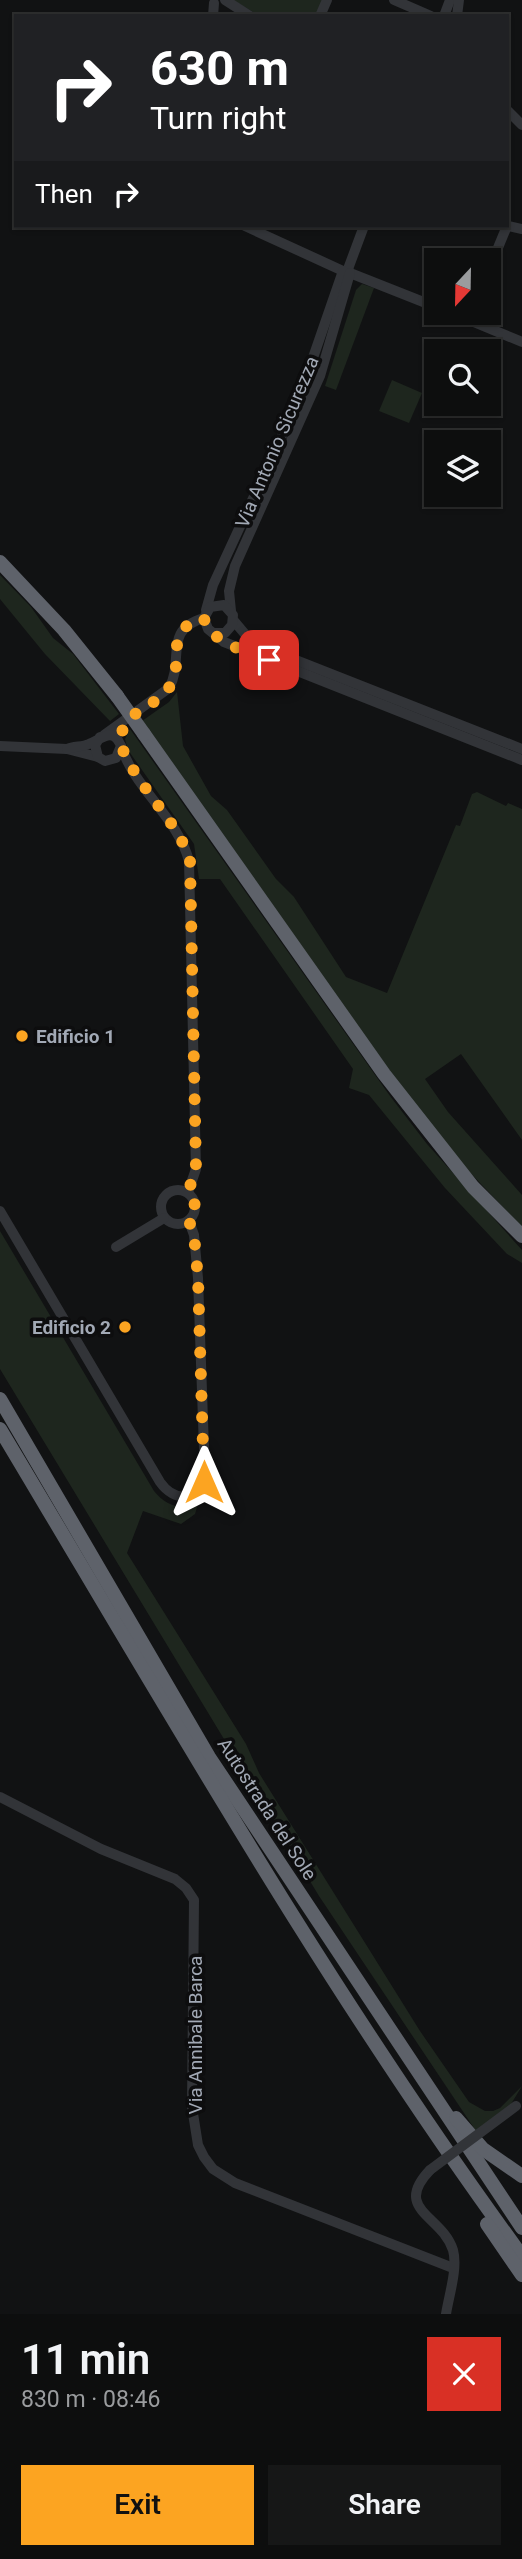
<!DOCTYPE html>
<meta charset="utf-8">
<style>
:root{--surface:#0d0e0e;--page:#161717;--text:#f1f3f6;--muted:#9a9c9e;--line:#2d2e2e;--accent:#fca421}
body{margin:0;font-family:Roboto,sans-serif;background:var(--page);color:var(--text);height:100vh;display:flex;flex-direction:column;font-size:26px;white-space:nowrap}
*{box-sizing:border-box;margin:0}
p{font-size:23px;color:var(--muted)}
.icon{flex:none;width:38px;height:38px;fill:none;stroke:currentColor;stroke-width:2;stroke-linecap:round;stroke-linejoin:round}
.map{position:relative;height:2314px;overflow:hidden}
.side{display:flex;flex-direction:column;background:var(--surface);flex:1}
.side>*{flex:none}
.hud{position:absolute;left:14px;top:14px;width:495px;height:214px;border-radius:0px;box-shadow:0 2px 5px #0004,0 0 0 2px var(--line);background:#202124;color:#fff;overflow:hidden}
.needle{width:46px;rotate:202deg}
.tools{position:absolute;left:424px;top:248px;display:grid;gap:14px}
.tools a{display:grid;place-items:center;width:77px;height:77px;border-radius:0px;background:var(--surface);box-shadow:0 2px 5px #0004,0 0 0 2px var(--line);font-size:35px}
.pin{position:absolute;display:grid;place-items:center;width:60px;height:60px;color:#fff;margin:-30px;border-radius:14px;box-shadow:0 4px 10px #0006}
.me{position:absolute;width:77px;margin:-38px;rotate:0deg;stroke-linejoin:round;filter:drop-shadow(0 0 5px #0008)}
.turn{display:flex;align-items:center;gap:24px;height:147px;padding:0 21px;font-size:32px}
.turn .icon{width:91px;height:91px;stroke-width:2.5}
.turn b{display:block;font-size:49px;line-height:60px}
.then{display:flex;align-items:center;height:66px;padding:0 21px;background:#0003;gap:14px;font-size:26px}
.round{display:grid;place-items:center;flex:none;width:74px;height:74px;border-radius:0px;background:var(--page)}
.overview{display:flex;align-items:center;justify-content:space-between;height:119px;padding:0 21px}
h1{font-size:42px;font-weight:600;line-height:52px}
.primary-button{display:flex;gap:14px;margin-top:auto;padding:14px 21px}
.primary-button a{flex:1;height:80px;border-radius:0px;background:var(--accent);color:#111;font-size:28px;font-weight:600;line-height:80px;text-align:center}
.primary-button a+a{background:var(--page);color:var(--text)}
.map>svg:first-child{display:block}
.green{fill:#1e261e}
.lines{fill:none;stroke-linecap:round;stroke-linejoin:round}
.minor{stroke:#323438;stroke-width:10}
.highway{stroke:#5e626a;stroke-width:14}
.minor-bridge{stroke:#323438;stroke-width:10}
.highway-bridge{stroke:#5e626a;stroke-width:14}
.route{stroke:#fca421;stroke-width:12;stroke-dasharray:0 21.6}
.poi-dot{fill:#fca421;stroke:#0d0d0e;stroke-width:2.5}
.labels{text-anchor:middle;dominant-baseline:central;stroke-width:7;stroke-linejoin:round;paint-order:stroke}
.street-label{font-size:19px;fill:#a2a9b5;stroke:#0d0d0e}
.poi-label{font-size:19px;font-weight:bold;fill:#a2a9b5;stroke:#0d0d0e;text-anchor:start}
</style>
<div class="map">
<svg width="522" height="2314" viewBox="0 0 522 2314">
<rect width="100%" height="100%" fill="#111213"/>
<!-- green -->
<g class="green">
<polygon points="233,0 323,0 316,16 260,16"/>
<polygon points="362,284 374,288 336,390 325,386 356,290"/>
<polygon points="392,380 422,393 409,423 379,411"/>
<polygon points="0,575 31,607 53,638 73,654 119,714 110,721 45,654 0,599"/>
<polygon points="177,692 183,746 211,796 227,810 276,879 294,897 346,977 387,993 456,825 460,826 472,794 477,792 506,806 508,803 522,809 522,1140 461,1054 425,1079 448,1112 522,1195 522,1227 461,1163 408,1097 142,721 169,702"/>
<polygon points="130,729 390,1096 427,1144 522,1250 522,1263 507,1254 445,1188 369,1095 349,1088 353,1069 220,879 199,879 194,844 128,750 125,739"/>
<path d="M 0,1231 L 154,1491 C 165,1505 181,1511 198,1504 L 195,1514 L 181,1524 L 143,1511 L 127,1553 L 246,1744 L 259,1773 L 420,2031 L 469,2102 L 485,2111 L 493,2111 L 500,2108 L 522,2086 L 508,2109 L 476,2131 L 319,1896 L 0,1369 Z"/>
</g>
<g class="lines">
<!-- minor -->
<g class="minor">
<polyline points="225,0 250,16"/>
<polyline points="394,0 431,16"/>
<polyline points="213,16 214,3"/>
<polyline points="320,16 327,0"/>
<polyline points="444,16 450,0"/>
<polyline points="457,16 459,0"/>
<polyline points="508,111 522,125"/>
<polyline points="245,226 343,271"/>
<polyline points="508,226 522,229"/>
<polyline points="348,269 350,273 436,307"/>
<polyline points="348,269 364,226"/>
<polyline points="488,272 507,226"/>
<polyline points="452,313 522,342"/>
<polyline points="206,610 213,585 298,401 343,271"/>
<polyline points="231,611 229,591 235,566 320,376 350,273"/>
<polyline points="234,621 250,640 260,646 522,749"/>
<polyline points="215,633 225,633 232,625 233,615 224,605 210,607 204,618 208,629 224,642 522,760"/>
<path d="M 104,735 L 169,688 C 185,660 162,630 204,618"/>
<polyline points="0,746 67,749 98,757"/>
<path d="M 121,746 C 134,788 178,818 189,861 L 196,1169 L 188,1192"/>
<path d="M 67,749 C 74,746 82,747 89,744 C 102,739 113,726 121,746 L 116,758 L 105,761 L 98,757 L 95,745 L 100,737"/>
<circle cx="178" cy="1207" r="17"/>
<path d="M 0,1211 L 160,1482 C 174,1502 198,1502 205,1477 L 198,1278 L 194,1235 L 189,1221"/>
<polyline points="116,1247 164,1218"/>
<polyline points="0,1797 101,1849 175,1879 186,1888 194,1900 192,2107 198,2145 204,2157 213,2169 235,2183 453,2268"/>
<path d="M 430,2170 C 392,2210 442,2215 453,2250 C 458,2268 449,2295 446,2314"/>
</g>
<!-- highway -->
<g class="highway">
<polyline points="0,562 64,630 117,696"/>
<polyline points="144,734 384,1074 473,1187 522,1236"/>
<polyline points="0,1399 209,1757 522,2228"/>
<path d="M 0,1429 C 167,1708 329,1993 522,2256"/>
<polyline points="456,2118 483,2149 522,2176"/>
<polyline points="487,2224 522,2275"/>
</g>
<!-- minor-bridge -->
<polyline class="minor-bridge" points="430,2170 516,2106"/>
<!-- highway-bridge -->
<polyline class="highway-bridge" points="117,696 144,734"/>
</g>
<g class="lines">
<!-- route -->
<path class="route" d="M 204,1482 L 198,1278 L 194,1235 L 189,1221 L 196,1207 L 188,1192 L 196,1169 L 190,861 C 179,821 134,785 120,742 C 123,708 155,710 170,686 C 186,659 161,630 204,618 C 208,642 249,652 269,660"/>
</g>
<!-- markers -->
<g class="poi-dot">
<circle cx="22" cy="1036" r="7"/>
<circle cx="125" cy="1327" r="7"/>
</g>
<g class="labels">
<!-- street labels -->
<g class="street-label">
<text transform="translate(277 442) rotate(-67)">Via Antonio Sicurezza</text>
<text transform="translate(267 1809) rotate(57)">Autostrada del Sole</text>
<text transform="translate(195 2035) rotate(-90)">Via Annibale Barca</text>
</g>
<!-- poi labels -->
<g class="poi-label">
<text x="36" y="1036">Edificio 1</text>
<text x="111" y="1327" text-anchor="end">Edificio 2</text>
</g>
</g>
</svg>
<div class="tools">
<a><svg class="needle" viewBox="-14 -14 28 28"><path d="M0-13l5 13h-10z" fill="#e53935"/><path d="M0 13l5-13h-10z" fill="#9a9c9e"/></svg></a>
<a><svg class="icon" aria-label="search" viewBox="0 0 24 24"><circle cx="10" cy="10" r="6"/><path d="M15 15l6 6"/></svg></a>
<a><svg class="icon" aria-label="layers" viewBox="0 0 24 24"><path d="M12 4l9 5-9 5-9-5zM3 14l9 5 9-5"/></svg></a>
</div>
<div class="pin" style="left:269px;top:660px;background:#d93025"><svg class="icon" aria-label="arrive" viewBox="0 0 24 24"><path d="M6 21V4h12l-3 4 3 4H6"/></svg></div>
<svg class="me" style="left:204px;top:1482px" viewBox="-20 -20 40 40"><path d="M0-17L14 15 0 8-14 15z" fill="#fca421" stroke="#fff" stroke-width="4"/></svg>
<div class="hud">
<div class="turn"><svg class="icon" aria-label="right" viewBox="0 0 24 24"><path d="M7 20v-9h11M14 6l5 5-5 5"/></svg><div><b>630 m</b>Turn right</div></div>
<div class="then">Then<svg class="icon" aria-label="right" viewBox="0 0 24 24"><path d="M7 20v-9h11M14 6l5 5-5 5"/></svg></div>
</div>
</div>
<section class="side">
<div class="overview"><div><h1>11 min</h1><p>830 m · 08:46</p></div><a class="round" style="background:#d93025;color:#fff"><svg class="icon" aria-label="close" viewBox="0 0 24 24"><path d="M6 6l12 12M18 6L6 18"/></svg></a></div>
<div class="primary-button"><a>Exit</a><a>Share</a></div>
</section>
